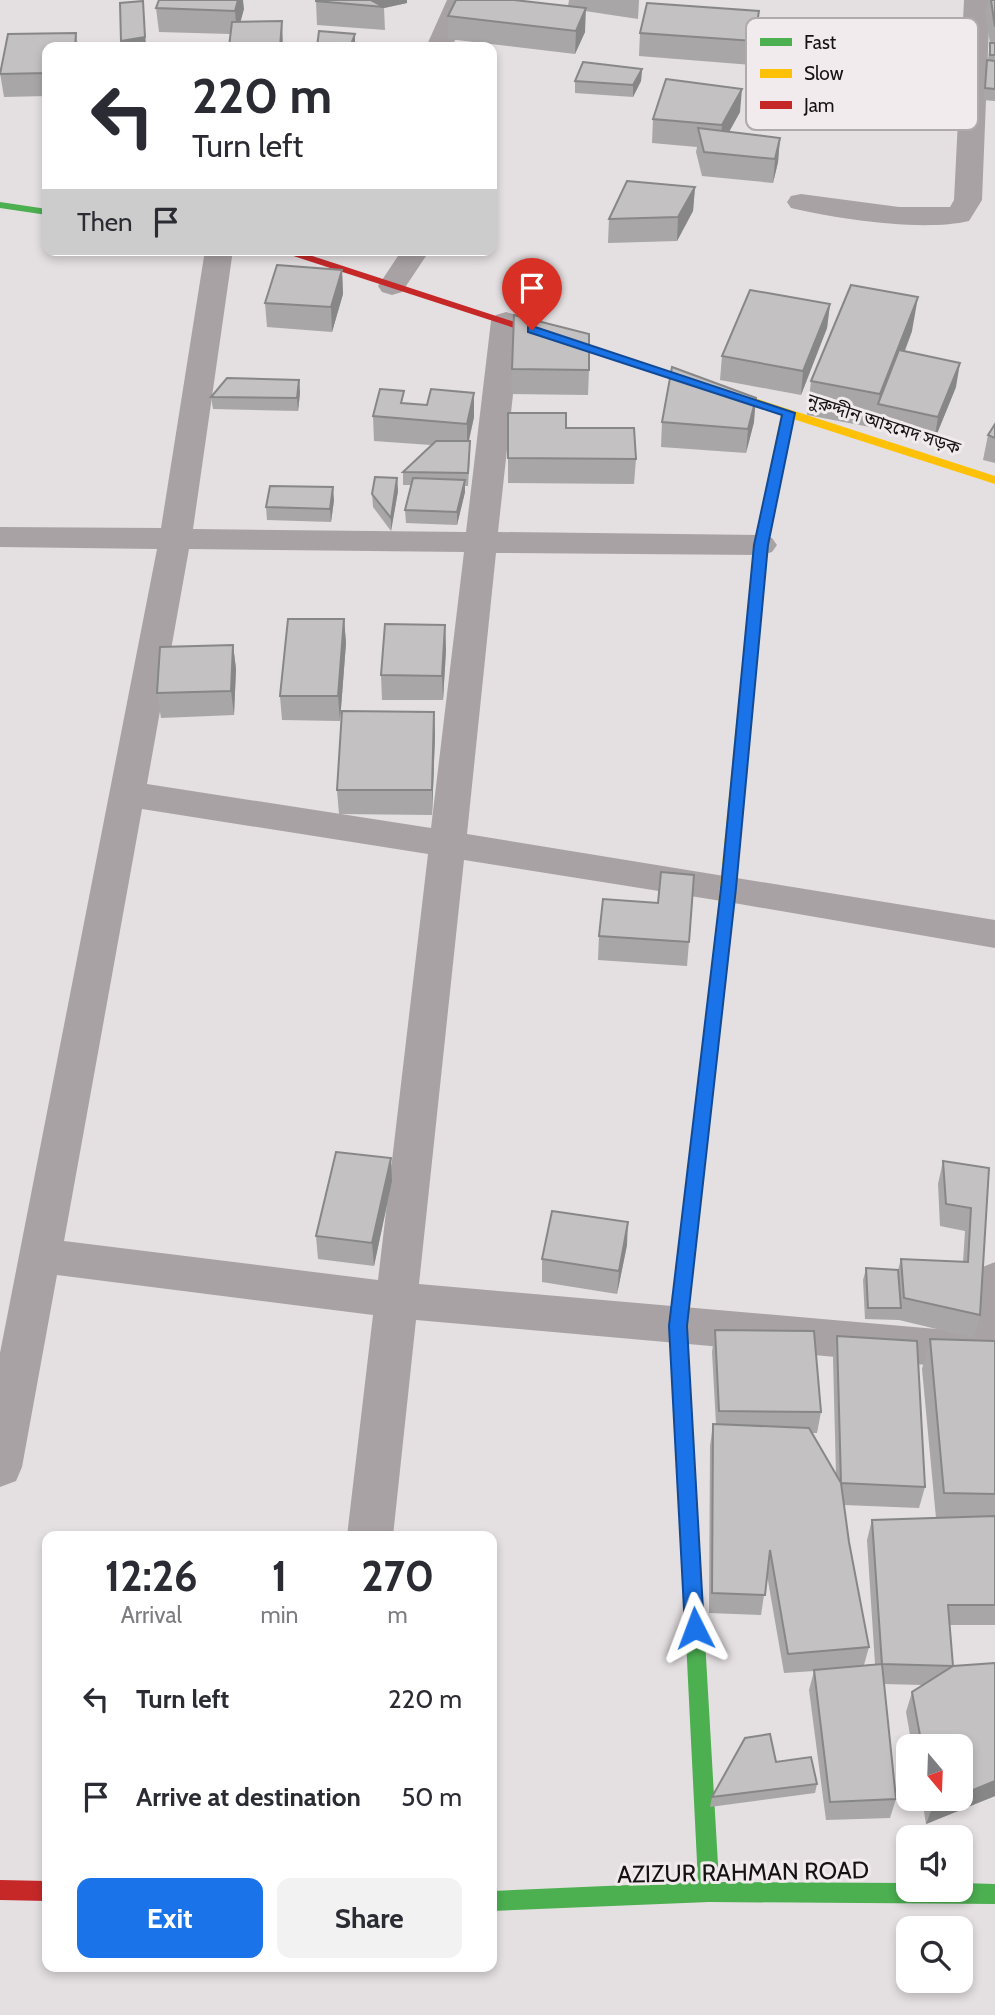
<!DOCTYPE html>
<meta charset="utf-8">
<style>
:root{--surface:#fff;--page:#f2f2f3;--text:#2b2b33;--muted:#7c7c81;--accent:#1a73e8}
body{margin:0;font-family:Cabin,"Noto Sans Bengali",sans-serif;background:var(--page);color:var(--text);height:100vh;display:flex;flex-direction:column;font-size:26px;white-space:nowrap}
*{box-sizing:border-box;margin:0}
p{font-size:23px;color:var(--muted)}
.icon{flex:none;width:38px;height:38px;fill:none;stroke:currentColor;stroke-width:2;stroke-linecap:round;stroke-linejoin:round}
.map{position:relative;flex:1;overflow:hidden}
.side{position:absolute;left:42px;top:1531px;width:455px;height:441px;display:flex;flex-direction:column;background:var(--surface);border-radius:14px;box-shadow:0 4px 10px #0003}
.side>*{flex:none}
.banner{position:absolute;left:42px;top:42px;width:455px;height:214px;border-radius:14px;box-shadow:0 4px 10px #0003;background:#fff;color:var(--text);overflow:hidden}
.needle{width:46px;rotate:161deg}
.buttons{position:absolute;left:896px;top:1734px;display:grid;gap:14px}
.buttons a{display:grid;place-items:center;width:77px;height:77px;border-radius:14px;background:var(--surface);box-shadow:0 4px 10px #0003;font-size:35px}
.pin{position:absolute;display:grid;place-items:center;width:60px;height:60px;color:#fff;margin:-72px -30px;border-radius:50% 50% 50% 0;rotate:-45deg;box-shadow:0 0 7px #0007}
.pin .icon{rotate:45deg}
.me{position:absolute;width:77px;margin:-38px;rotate:357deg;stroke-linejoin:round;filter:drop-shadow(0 0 5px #0008)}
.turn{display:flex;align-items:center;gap:24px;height:147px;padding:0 35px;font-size:32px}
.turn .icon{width:91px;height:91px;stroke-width:2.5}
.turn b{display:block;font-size:49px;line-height:60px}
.then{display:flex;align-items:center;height:66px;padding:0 35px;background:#0003;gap:14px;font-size:26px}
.eta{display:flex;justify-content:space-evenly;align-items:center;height:119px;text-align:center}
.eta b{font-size:42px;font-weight:700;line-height:49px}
.cta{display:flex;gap:14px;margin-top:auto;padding:14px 35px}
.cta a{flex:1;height:80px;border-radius:14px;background:var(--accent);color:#fff;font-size:28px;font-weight:700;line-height:80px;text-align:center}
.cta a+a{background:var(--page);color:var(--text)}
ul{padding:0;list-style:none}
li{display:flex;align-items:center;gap:21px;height:98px;padding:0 35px}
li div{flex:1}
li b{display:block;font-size:26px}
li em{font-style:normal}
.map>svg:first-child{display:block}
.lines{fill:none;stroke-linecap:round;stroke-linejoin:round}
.street{fill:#a9a2a5;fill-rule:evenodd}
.fast{fill:#4caf50;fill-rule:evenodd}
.slow{fill:#ffc107;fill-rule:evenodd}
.jam{fill:#c62828;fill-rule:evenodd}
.wall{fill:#a8a6a6}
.shaded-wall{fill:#888787}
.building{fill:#c3c1c1;stroke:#888787;stroke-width:2}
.route{fill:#1a73e8;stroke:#114b97;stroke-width:2}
.labels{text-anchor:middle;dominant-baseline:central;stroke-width:6;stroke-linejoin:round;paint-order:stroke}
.far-street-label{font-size:18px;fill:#141212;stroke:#f2ebed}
.near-street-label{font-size:24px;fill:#141212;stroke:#f2ebed}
.key{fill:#f2ebed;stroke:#afaaab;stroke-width:2}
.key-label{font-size:19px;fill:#141212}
</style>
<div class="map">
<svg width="995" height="2015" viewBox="0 0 995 2015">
<rect width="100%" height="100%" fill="#e4dfe1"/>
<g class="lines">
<!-- street -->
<g class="street">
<polygon points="447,0 473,0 452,47 426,47"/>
<path d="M 964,0 L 990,0 L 982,200 L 969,221 C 923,232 837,219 791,208 L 787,202 L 791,196 L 801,194 L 899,207 L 950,207 L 954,200 Z"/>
<path d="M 205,250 L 233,250 L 193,529 L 466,532 L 491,321 L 496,315 L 506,312 L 516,315 L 521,321 L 498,532 L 761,535 L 772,538 L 777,545 L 772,552 L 761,555 L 496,553 L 467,834 L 995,920 L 995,948 L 728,902 L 464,860 L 419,1284 L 971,1332 L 974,1280 L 980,1268 L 995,1262 L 995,1371 L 416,1320 L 393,1536 L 347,1536 L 373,1315 L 57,1275 L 22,1467 L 16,1481 L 0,1487 L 0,1353 L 157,549 L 0,547 L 0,527 L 161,528 ZM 189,549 L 464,552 L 431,828 L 147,784 ZM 142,809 L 428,854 L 378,1280 L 64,1241 Z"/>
<polygon points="402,250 430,250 402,292 392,295 382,292 378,286"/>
</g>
<!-- fast -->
<g class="fast">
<polygon points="0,202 47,209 47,215 0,208"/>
<polygon points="689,1511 696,1513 698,1519 719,1882 908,1883 908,1890 961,1890 961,1883 995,1884 995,1904 709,1902 492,1911 492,1891 698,1882 680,1519 682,1513"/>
</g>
<!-- slow -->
<polygon class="slow" points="736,392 995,476 995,484 793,419 768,545 731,936 723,942 715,936 754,545 781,415 732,399 732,393"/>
<!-- jam -->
<g class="jam">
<polygon points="275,250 294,250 742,396 740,399 732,399"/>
<polygon points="723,930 731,936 687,1326 698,1519 696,1525 689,1527 682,1525 680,1519 669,1326 715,936"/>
<polygon points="0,1880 47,1881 47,1901 0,1900"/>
</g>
</g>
<!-- wall -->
<g class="wall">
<polygon points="569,0 639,0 638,19 585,11 585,32 575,54 448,39 448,16 568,6"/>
<polygon points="988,0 995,0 995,101 983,100 990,43 985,13"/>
<polygon points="316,1 407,3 384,8 385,30 317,25"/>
<polygon points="156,8 244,9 230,34 159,32"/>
<polygon points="759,11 757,34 752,65 639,56 640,33"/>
<polygon points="76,33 78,47 47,47 47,96 4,97 0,73 8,34"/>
<polygon points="642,69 641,81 633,97 575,93 575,81"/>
<polygon points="896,70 929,95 927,107 846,106 847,93 894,83"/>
<polygon points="740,112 729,132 780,138 778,162 773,183 702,176 696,152 697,147 652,143 653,119"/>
<polygon points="695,187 693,211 677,241 608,243 609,219"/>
<polygon points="342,270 343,294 332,332 267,327 265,303"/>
<polygon points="830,304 827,328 801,395 720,380 722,356"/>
<polygon points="912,331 905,351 956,387 934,441 875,428 807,415 811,381"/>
<polygon points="512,369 589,370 588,395 511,394"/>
<polygon points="299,380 300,393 298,411 213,409 211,397"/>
<polygon points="404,403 474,417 469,441 470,454 468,486 465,486 465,492 457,525 406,523 405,510 412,485 403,485 403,472 431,445 374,441 373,416"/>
<polygon points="508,413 566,428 636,459 634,484 508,483"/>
<polygon points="662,422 754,422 746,453 661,447"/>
<polygon points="995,424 995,463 983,460 988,435"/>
<polygon points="397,478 398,491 391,531 373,507 372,494"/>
<polygon points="334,500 331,522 267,520 266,507"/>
<polygon points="344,619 346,643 340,721 282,720 280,696"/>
<polygon points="445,625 446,650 443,700 382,700 381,675"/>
<polygon points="233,645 236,669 234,715 161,718 157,693"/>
<polygon points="434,712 435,736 432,815 339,814 337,790"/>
<polygon points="599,936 689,942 687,966 598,960"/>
<polygon points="391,1158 392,1181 374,1266 318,1259 316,1236"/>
<polygon points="943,1161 989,1168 980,1315 974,1338 899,1320 865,1319 863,1280 866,1269 898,1270 901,1259 963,1262 965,1231 940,1226 938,1184"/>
<polygon points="627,1245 617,1294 542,1282 542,1259"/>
<polygon points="715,1330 821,1412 817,1433 812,1433 836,1474 833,1358 837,1336 925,1487 919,1508 844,1505 849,1542 869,1647 864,1665 875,1664 867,1540 872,1520 936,1518 922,1369 930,1339 995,1341 995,1625 950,1625 953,1666 995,1663 995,1796 926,1824 922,1799 961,1799 961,1746 912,1746 906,1712 912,1692 923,1685 884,1684 896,1799 890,1818 826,1820 809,1690 814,1671 784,1673 767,1575 761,1615 709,1613 710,1446 713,1424 716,1424 712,1352"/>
<polygon points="817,1784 815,1793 710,1807 712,1797"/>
</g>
<!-- shaded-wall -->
<g class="shaded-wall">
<polygon points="238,0 243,0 244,9 237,35 235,11"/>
<polygon points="354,0 407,0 407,3 384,8"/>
<polygon points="143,1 146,47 122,47 121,41"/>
<polygon points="586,8 585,32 575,54 576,31"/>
<polygon points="759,11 757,34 752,65 754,41"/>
<polygon points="282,21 283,47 280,47"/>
<polygon points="355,34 355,47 350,47"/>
<polygon points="642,69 641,81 633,97 633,85"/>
<polygon points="742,89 740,112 720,148 722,125"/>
<polygon points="780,138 778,162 773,183 775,159"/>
<polygon points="695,187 693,211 677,241 678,217"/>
<polygon points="342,270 343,294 332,332 331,307"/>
<polygon points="918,297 912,331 884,405 878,404 880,394"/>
<polygon points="830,304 827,328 801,395 803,371"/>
<polygon points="960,363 956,387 934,441 938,417"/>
<polygon points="299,380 300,393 298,411 297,398"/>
<polygon points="474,393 474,417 467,448 467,424"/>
<polygon points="756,398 754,422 746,453 748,429"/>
<polygon points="397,478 398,491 391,531 391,518"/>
<polygon points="465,480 465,492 457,525 457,512"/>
<polygon points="333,487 334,500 331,522 330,509"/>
<polygon points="344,619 346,643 340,721 338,696"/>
<polygon points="445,625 446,650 443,700 442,676"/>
<polygon points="233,645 236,669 234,715 231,691"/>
<polygon points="434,712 435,736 432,815 432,790"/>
<polygon points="391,1158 392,1181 374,1266 372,1243"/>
<polygon points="628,1222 627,1245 617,1294 619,1271"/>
<polygon points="995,1781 995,1796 926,1824 933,1806 950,1799 961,1799 961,1795"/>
</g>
<!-- building -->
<g class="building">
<polygon points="159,0 238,0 235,11 156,8"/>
<polygon points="316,0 371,0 384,7 316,1"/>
<polygon points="456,0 514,0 586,8 576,31 448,16"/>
<polygon points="991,0 995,0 995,27"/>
<polygon points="143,1 145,37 121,41 120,3"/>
<polygon points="647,3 759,11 754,41 640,33"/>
<polygon points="282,21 280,47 229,47 232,22"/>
<polygon points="319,31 355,34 350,47 317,47"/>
<polygon points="76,33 75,47 47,47 47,73 0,74 8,34"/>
<rect x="990" y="43" width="5" height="12"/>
<polygon points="987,60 995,61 995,89 985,88"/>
<polygon points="583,62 642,69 633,85 575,81"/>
<polygon points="666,79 742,89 722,125 653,119"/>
<polygon points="698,128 780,138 775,159 704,152"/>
<polygon points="627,181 695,187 678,217 609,219"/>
<polygon points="277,265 342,270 331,307 265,303"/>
<polygon points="851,285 918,297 880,394 811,381"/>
<polygon points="750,290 830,304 803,371 722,356"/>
<polygon points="514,315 589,334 589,370 512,369"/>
<polygon points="899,350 960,363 938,417 878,404"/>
<polygon points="672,367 756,398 748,429 662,422"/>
<polygon points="227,378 299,380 297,398 211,397"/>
<polygon points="380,389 404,391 401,403 427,405 431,389 474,393 467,424 373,416"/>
<polygon points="508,413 566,413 566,428 634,428 636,459 508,458"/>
<polygon points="995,424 995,438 988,435"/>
<polygon points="436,441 470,441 468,473 403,472"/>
<polygon points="375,477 397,478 391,518 372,494"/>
<polygon points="413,478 465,480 457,512 405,510"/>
<polygon points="270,486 333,487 330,509 266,507"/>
<polygon points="288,619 344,619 338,696 280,696"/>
<polygon points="385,624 445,625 442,676 381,675"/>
<polygon points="233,645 231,691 157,693 160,647"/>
<polygon points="342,711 434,712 432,790 337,790"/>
<polygon points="661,872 694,875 689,942 599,936 603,899 658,903"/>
<polygon points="336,1152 391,1158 372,1243 316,1236"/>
<polygon points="943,1161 989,1168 980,1315 904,1298 901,1259 968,1262 971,1208 946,1204"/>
<polygon points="552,1211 628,1222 619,1271 542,1259"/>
<polygon points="866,1268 898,1270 901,1308 868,1308"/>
<polygon points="715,1330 814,1331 821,1412 719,1411"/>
<polygon points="837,1336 917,1341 925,1487 841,1483 849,1542 869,1647 788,1654 770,1550 765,1595 712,1593 713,1424 809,1428 841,1483"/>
<polygon points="930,1339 995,1341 995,1494 944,1493"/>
<polygon points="995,1516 995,1605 948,1605 953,1666 882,1664 872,1520"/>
<polygon points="995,1663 995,1781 961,1795 961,1746 922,1746 912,1692 953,1666"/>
<polygon points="882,1664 896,1799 830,1802 814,1670"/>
<polygon points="770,1734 776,1762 811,1757 817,1784 712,1797 745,1738"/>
<polygon points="932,1799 950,1799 933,1806"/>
</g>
<!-- route -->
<polygon class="route" points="532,326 795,413 768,545 736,888 687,1326 704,1628 702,1635 695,1637 688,1635 685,1628 669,1326 721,888 754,545 782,415 528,332 528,327"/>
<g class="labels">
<!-- far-street labels -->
<g class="far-street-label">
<text transform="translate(884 424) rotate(18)">নুরুদ্দীন আহমেদ সড়ক</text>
</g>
<!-- near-street labels -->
<g class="near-street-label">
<text transform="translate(743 1872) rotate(-1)">AZIZUR RAHMAN ROAD</text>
</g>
</g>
<!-- legend -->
<rect x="746" y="18" width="232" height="112" rx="10" class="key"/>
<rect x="760" y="38" width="32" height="8" fill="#4caf50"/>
<rect x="760" y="69" width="32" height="9" fill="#ffc107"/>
<rect x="760" y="101" width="32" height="8" fill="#c62828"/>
<g class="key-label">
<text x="804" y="49">Fast</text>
<text x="804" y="80">Slow</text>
<text x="804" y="112">Jam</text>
</g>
</svg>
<div class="buttons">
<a><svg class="needle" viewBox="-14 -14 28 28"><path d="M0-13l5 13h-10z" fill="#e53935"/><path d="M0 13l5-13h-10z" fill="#7c7c81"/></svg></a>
<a><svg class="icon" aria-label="sound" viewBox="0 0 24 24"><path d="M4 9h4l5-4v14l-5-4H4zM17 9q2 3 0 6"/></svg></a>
<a><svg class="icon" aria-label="search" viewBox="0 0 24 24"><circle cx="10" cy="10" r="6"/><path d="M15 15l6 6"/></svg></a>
</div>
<div class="pin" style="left:532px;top:330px;background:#d93025"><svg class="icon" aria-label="arrive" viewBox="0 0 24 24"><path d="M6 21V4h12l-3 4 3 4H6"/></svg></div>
<svg class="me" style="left:695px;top:1628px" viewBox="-20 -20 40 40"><path d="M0-17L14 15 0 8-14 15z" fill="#1a73e8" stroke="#fff" stroke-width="4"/></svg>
<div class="banner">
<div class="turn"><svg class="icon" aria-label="left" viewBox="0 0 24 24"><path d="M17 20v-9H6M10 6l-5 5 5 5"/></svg><div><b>220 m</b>Turn left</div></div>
<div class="then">Then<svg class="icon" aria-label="arrive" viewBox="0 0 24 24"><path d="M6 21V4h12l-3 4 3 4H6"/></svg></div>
</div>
<section class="side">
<div class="eta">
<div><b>12:26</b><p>Arrival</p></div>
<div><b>1</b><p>min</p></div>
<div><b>270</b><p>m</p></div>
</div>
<ul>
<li><svg class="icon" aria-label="left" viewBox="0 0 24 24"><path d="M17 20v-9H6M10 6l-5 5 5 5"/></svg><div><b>Turn left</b></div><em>220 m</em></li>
<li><svg class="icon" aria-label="arrive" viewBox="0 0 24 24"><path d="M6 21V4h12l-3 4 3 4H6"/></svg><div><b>Arrive at destination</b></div><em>50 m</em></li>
</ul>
<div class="cta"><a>Exit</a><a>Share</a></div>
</section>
</div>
